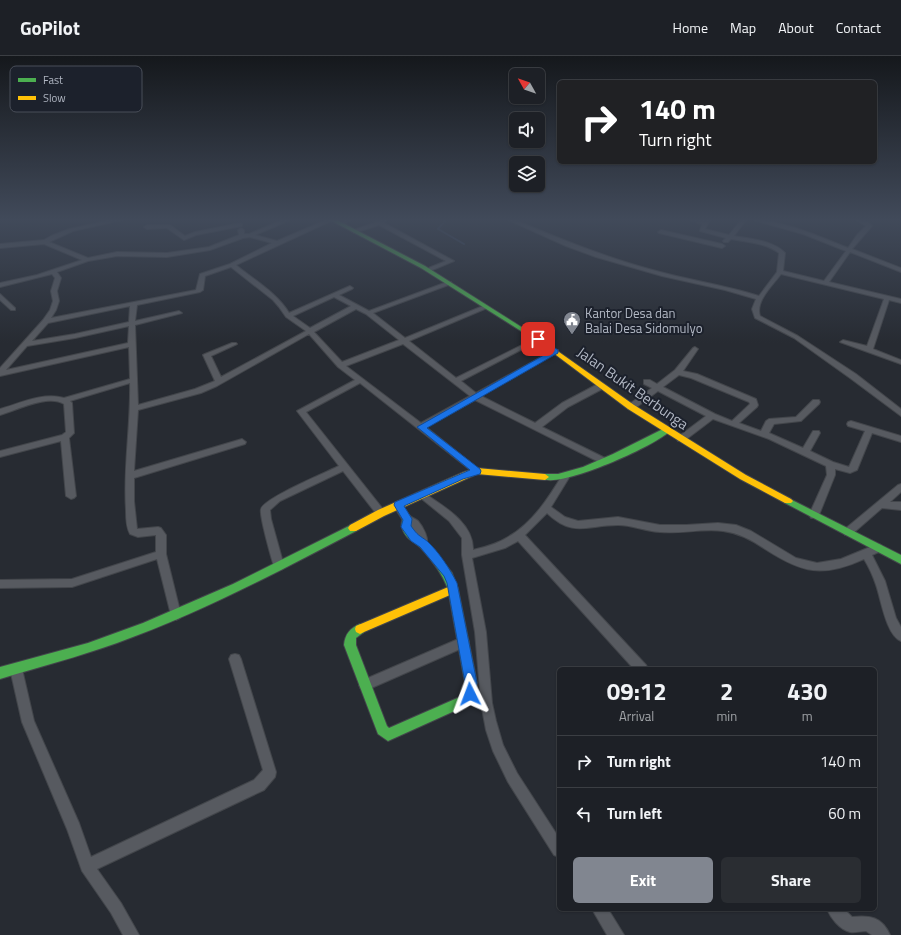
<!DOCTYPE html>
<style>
:root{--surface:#1d2026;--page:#2a2d32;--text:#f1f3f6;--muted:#a0a3a7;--line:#3b3e43;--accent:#818690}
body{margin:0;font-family:"Titillium Web",sans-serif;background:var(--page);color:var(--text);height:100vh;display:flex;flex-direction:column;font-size:15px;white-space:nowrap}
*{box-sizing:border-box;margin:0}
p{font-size:13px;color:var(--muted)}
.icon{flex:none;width:22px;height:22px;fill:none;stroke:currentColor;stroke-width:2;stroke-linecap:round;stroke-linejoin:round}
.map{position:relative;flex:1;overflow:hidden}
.panel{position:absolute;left:557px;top:611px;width:320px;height:244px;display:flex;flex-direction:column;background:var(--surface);border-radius:6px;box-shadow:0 1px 3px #0004,0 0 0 1px var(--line)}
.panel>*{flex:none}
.banner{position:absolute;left:557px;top:24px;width:320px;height:84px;border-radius:6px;box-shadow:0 1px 3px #0004,0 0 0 1px var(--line);background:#202124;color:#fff;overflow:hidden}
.needle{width:26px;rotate:310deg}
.tools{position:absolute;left:509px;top:12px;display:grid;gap:8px}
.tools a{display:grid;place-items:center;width:36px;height:36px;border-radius:6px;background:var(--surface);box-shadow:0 1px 3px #0004,0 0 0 1px var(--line);font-size:20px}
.pin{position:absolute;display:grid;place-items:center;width:34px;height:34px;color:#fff;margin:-17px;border-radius:8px;box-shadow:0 2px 6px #0006}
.me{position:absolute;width:44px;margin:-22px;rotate:357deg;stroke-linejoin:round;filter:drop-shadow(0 0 3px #0008)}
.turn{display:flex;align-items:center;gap:14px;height:84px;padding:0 16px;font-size:18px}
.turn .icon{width:52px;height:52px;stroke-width:2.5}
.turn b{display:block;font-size:28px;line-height:34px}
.eta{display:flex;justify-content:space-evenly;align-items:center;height:68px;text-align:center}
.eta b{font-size:24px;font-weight:700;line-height:28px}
.cta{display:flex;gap:8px;margin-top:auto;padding:8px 16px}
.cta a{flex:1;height:46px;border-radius:6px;background:var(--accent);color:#fff;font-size:16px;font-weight:700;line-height:46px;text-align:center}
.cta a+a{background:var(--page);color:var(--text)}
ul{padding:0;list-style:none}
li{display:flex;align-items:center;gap:12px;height:52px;padding:0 16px;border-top:1px solid var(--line)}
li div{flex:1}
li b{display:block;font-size:15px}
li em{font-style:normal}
header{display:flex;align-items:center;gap:24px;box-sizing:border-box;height:56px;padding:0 20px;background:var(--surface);border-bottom:1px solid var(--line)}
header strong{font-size:19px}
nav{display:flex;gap:22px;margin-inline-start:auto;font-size:14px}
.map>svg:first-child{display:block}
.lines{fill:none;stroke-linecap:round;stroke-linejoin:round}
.stream{stroke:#38445a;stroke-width:2}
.street-casing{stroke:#43464b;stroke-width:2}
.fast-casing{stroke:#43464b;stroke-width:2}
.slow-casing{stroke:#43464b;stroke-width:2}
.street{fill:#575a60;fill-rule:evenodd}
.fast{fill:#4caf50;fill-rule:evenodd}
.slow{fill:#ffc107;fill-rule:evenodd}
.route{fill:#1a73e8;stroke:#114b97}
.labels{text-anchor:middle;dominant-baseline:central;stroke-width:4;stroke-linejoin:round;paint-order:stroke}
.far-poi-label{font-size:13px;fill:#b1b7c3;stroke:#1c212c;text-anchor:start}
.street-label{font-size:15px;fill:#b1b7c3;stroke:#1c212c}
.key{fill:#1c212c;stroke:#494e59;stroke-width:1}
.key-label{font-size:11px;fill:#b1b7c3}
</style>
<header>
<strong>GoPilot</strong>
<nav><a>Home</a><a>Map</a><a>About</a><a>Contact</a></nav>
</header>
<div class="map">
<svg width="901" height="879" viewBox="0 0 901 879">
<rect width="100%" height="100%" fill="#272b32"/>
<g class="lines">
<!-- stream -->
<polyline class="stream" points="446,164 438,173 464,188"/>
<defs>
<g id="street">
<path d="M 110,164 L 122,164 L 73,175 L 49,186 L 88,202 L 117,196 L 167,197 L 209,191 L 239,179 L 238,174 L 241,172 L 244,174 L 244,178 L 249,178 L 282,164 L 290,164 L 255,179 L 277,185 L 326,164 L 333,164 L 236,209 C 254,224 277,237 289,257 L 350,230 L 353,232 L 352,233 L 339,239 L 369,255 L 447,226 L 451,226 L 451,228 L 373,257 L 405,282 L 483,250 L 487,250 L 487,252 L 409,285 L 456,322 L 536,282 L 540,282 L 540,284 L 461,325 L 476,337 L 554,294 L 558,294 L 558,296 L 481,340 L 535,367 L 562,347 L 598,328 L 604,328 L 604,332 L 568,351 L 542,371 L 607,403 L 608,405 L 604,408 L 601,407 L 475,344 L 426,371 L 481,415 L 477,418 L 474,417 L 360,327 L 306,356 L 386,457 L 384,460 L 378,460 L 343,415 L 280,445 L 270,454 L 271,463 L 284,510 L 283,513 L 279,514 L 275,513 C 272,505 259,459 261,453 C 264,442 327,416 339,410 L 297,355 L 355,324 L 338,311 L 309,278 L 217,330 L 201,337 L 138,354 L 134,415 L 242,383 L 246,386 L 245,388 L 134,422 L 134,445 L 137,473 L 158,471 L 161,472 L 166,479 L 166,498 L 181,559 L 180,562 L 176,564 L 172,562 L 171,559 L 157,503 L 72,531 L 0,532 L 0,524 L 72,523 L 156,496 L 156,479 L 138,481 L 130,478 C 126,471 126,461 126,454 C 123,411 131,370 130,327 L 70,345 L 72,347 L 74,377 L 69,382 L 76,440 L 74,442 L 71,443 L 66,440 L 61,385 L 0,401 L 0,395 L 62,379 L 66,376 L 64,348 C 48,338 17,354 0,359 L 0,353 C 21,347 43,336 64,342 L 130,323 L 129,291 L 0,320 L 0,312 L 43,264 L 50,254 L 53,245 L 51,235 L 55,222 L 52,218 L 0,231 L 0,227 L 37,219 L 82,204 L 44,188 L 0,192 L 0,188 L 44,184 L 51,180 L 69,173 ZM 250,181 L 272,187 L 230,208 L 200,218 L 196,234 L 51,262 L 56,254 L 59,245 L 57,235 L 61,222 L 57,216 L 88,205 L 117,200 L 167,201 L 210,194 L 243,182 ZM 231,211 L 273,244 L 279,251 L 286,261 L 306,275 L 221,321 L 211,300 L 237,288 L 236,287 L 232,287 L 205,298 L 203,299 L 215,325 L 195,333 L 138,349 L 135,269 L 182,257 L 179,255 L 135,265 L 137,249 L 200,236 L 203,234 L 205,220 ZM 334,241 L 351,250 L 310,272 L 293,260 ZM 130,250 L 129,266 L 75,278 L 32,285 L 48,267 ZM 356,253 L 366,258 L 399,284 L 342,306 L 314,276 ZM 129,270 L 128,287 L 6,314 L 27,290 L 75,282 ZM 403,288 L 470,340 L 421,367 L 346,310 Z"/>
<polygon points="344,164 351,164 342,169 337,168"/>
<polygon points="382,164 387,164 384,167 454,205 430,215 426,215 426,213 446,205 379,169 354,177 351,175"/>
<path d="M 508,164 L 515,164 C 565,185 612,204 664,217 C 695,225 727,230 759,240 L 777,216 L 779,197 C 766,187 747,186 731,183 L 728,186 L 724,186 L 723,185 L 726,182 L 700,175 L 702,168 L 689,164 L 710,164 L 705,173 L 729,179 L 741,164 L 746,164 L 734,180 C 750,183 773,184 785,197 L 783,215 L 824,225 L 846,195 L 803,178 L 753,164 C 783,164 820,181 848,192 L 857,179 L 866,170 L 856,164 L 868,166 L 872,170 L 852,193 L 901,212 L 901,216 L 850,196 L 829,226 L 901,243 L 901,247 L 889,244 L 873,293 L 901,304 L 901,308 L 840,286 L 843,284 L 867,290 L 884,243 L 781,218 C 773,229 755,245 760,260 L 798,280 L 856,318 L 901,353 L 901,360 L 850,322 L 794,282 L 755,262 L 752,253 L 756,243 L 725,234 L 662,220 L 596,201 L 566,190 Z"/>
<polygon points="240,167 242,168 242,170 196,179 184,184 167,172 147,173 144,171 147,169 170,169 185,180 195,176"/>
<polygon points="661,174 722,188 725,190 722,192 659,177 658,176"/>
<polygon points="0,238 15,252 15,254 11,254 0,244"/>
<path d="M 695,291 L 698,293 L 683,315 L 697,318 L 756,343 L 758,349 L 757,351 L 739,367 L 761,375 L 766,365 L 769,363 L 796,361 L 813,344 L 819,344 L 820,346 L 819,348 L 801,365 L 774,368 L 769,377 L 803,392 L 813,375 L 819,375 L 820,377 L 810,395 L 833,406 L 849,411 L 865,375 L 848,370 L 847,368 L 848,366 L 851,365 L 901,380 L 901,386 L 872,377 L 857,414 L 850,417 L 835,413 L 835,419 L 819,459 L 817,462 L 811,462 L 809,459 L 827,419 L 826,410 L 769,383 L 713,363 L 684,385 L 678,385 L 677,383 L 678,381 L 706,360 L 658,335 L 634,353 L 628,353 L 627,351 L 628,349 L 652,332 L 644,328 L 644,324 L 650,324 L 657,328 L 675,314 L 693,292 ZM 679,319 L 691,322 L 749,346 L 750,348 L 732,365 L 715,358 L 663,331 Z"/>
<path d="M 566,417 L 570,420 L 551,451 L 565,461 L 578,465 L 618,461 L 660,469 L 686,469 L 718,467 L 736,469 L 751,475 L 796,502 L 817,507 L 841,503 L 875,489 L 878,488 L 881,489 L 883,492 L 881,495 L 872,499 L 885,525 L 896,562 L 901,571 L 901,585 C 886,579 881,543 876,529 C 873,520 869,511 864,503 C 822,522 802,517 765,493 C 752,484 739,477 723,475 C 704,472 681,478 660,476 C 645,475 632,469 618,469 C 587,469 573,482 547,457 L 525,479 L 646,609 L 648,613 L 634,613 L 518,485 L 505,492 L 472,502 L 486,576 L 492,647 L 496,665 L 503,689 L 517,717 L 559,782 L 559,801 L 554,799 L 508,726 L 493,695 L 486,674 L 481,647 L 475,576 L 462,499 L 462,482 L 449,465 L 417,439 L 418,437 L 424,437 C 443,450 474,467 473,494 C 485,491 497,488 508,481 C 533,467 549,441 563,418 Z"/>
<polygon points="901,428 901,436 890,446 901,446 901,454 882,452 851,479 845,479 843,476 845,473 898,429"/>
<path d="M 398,446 C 404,448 405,455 410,460 C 412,462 416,463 418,465 C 423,471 430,483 426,491 L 423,492 L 420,491 L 417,480 L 411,470 L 404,466 L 393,449 L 395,447 Z"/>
<polygon points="463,581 467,582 469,586 467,590 369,633 365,635 361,633 359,629 361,625"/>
<polygon points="235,598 239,599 241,603 276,716 275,721 264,734 97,813 121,847 139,879 123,879 111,857 82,815 67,773 22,666 10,613 12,609 16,608 20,609 22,613 34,665 79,767 91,801 254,724 263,714 229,603 231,599"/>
<polygon points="592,853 608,853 624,879 607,879"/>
<path d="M 827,853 L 844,853 L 852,861 C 870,859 882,861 890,879 L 872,879 L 866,875 C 861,875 855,877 850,876 C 839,873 831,862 827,853 Z"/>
</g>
<g id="fast">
<polygon points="330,164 337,164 425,210 545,286 544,287 540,287 421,212"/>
<path d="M 667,371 L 670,372 L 671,374 C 660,388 552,437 541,421 L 545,418 L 558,418 L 583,411 L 613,398 Z"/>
<polygon points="788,442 901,499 901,508 785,447 783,445 785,443"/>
<path d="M 407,459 L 410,460 L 412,463 L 411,470 L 417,480 L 426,485 L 452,517 L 458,533 L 477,627 L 476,638 L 470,648 L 388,685 L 378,678 L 344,589 C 345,578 350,572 360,568 L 364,570 L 365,573 L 364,576 L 356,582 L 356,589 L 387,670 L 389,672 L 462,640 L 464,636 L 465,627 L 448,533 C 442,517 432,504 421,492 C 414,485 406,484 402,472 C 401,469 402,464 404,460 Z"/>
<path d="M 353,468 L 356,469 L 358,472 L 356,475 C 278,516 200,557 117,587 C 78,601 39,611 0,623 L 0,611 L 88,587 L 143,567 L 233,528 Z"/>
</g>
<g id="slow">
<polygon points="542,284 634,349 746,419 791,443 793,445 791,447 785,447 740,423 628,353 540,287 539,286"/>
<polygon points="477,412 545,418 549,421 545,424 477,418 384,460 356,475 350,475 348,472 350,469 378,454 464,416"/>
<polygon points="453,529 457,530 458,533 457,536 364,576 360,578 356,576 355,573 356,570"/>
</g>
</defs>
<!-- street casing -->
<use href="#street" class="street-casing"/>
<!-- fast casing -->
<use href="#fast" class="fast-casing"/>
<!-- slow casing -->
<use href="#slow" class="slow-casing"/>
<!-- street -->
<use href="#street" class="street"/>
<!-- fast -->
<use href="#fast" class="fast"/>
<!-- slow -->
<use href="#slow" class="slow"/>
</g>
<!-- sky -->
<linearGradient id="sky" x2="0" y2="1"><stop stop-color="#15181c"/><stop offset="0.57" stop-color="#414a5a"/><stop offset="1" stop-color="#414a5a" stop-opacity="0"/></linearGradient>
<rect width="901" height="287" fill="url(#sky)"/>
<!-- route -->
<path class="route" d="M 538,281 L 558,294 L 558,297 L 427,372 L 480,413 L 481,415 L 480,418 L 463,423 L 404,450 L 412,463 L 411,470 C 418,480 419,479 427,485 C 439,496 450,513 457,527 L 477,627 L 474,642 L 470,644 L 466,642 L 464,638 L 465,627 L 447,527 L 444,520 L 420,491 L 411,485 L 401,471 L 403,464 L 394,449 L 395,446 L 470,414 L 417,371 L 551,295 L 535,285 L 535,282 Z"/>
<!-- icons -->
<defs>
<symbol id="civic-pin" viewBox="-11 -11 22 30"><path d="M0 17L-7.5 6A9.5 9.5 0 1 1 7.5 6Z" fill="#818690" stroke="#1c212c"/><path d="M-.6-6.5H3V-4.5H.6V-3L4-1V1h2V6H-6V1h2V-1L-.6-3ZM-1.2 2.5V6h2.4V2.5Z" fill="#fff"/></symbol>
</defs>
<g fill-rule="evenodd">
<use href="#civic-pin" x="562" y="254" width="20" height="27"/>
</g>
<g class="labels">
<!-- far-poi labels -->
<g class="far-poi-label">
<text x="585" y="257">Kantor Desa dan<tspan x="585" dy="15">Balai Desa Sidomulyo</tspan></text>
</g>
<!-- street labels -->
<g class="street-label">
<text transform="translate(633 332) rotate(35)">Jalan Bukit Berbunga</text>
</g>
</g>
<!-- legend -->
<rect x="10" y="10" width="132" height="46" rx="6" class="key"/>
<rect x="18" y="22" width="18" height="4" fill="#4caf50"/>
<rect x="18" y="40" width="18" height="4" fill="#ffc107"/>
<g class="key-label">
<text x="43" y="28">Fast</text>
<text x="43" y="46">Slow</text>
</g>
</svg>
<div class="tools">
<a><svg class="needle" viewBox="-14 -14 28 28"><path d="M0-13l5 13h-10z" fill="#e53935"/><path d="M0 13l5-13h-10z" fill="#a0a3a7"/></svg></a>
<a><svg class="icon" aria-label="sound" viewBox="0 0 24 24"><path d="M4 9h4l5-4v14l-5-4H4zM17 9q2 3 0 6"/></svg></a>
<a><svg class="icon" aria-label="layers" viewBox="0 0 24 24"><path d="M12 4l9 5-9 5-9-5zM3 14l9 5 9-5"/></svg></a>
</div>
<div class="pin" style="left:538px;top:283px;background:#d93025"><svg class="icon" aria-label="arrive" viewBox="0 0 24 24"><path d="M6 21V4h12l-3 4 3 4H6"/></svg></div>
<svg class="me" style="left:470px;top:638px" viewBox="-20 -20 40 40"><path d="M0-17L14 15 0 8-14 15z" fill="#1a73e8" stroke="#fff" stroke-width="4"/></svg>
<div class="banner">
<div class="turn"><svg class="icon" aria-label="right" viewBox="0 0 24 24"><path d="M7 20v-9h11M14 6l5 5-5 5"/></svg><div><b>140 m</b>Turn right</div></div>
</div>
<section class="panel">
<div class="eta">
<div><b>09:12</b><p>Arrival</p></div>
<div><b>2</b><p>min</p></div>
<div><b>430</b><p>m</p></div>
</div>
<ul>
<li><svg class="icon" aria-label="right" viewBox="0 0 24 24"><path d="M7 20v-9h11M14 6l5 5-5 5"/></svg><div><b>Turn right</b></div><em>140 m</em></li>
<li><svg class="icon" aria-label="left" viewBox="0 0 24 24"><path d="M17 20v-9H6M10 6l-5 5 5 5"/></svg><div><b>Turn left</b></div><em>60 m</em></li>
</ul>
<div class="cta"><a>Exit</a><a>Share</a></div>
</section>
</div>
